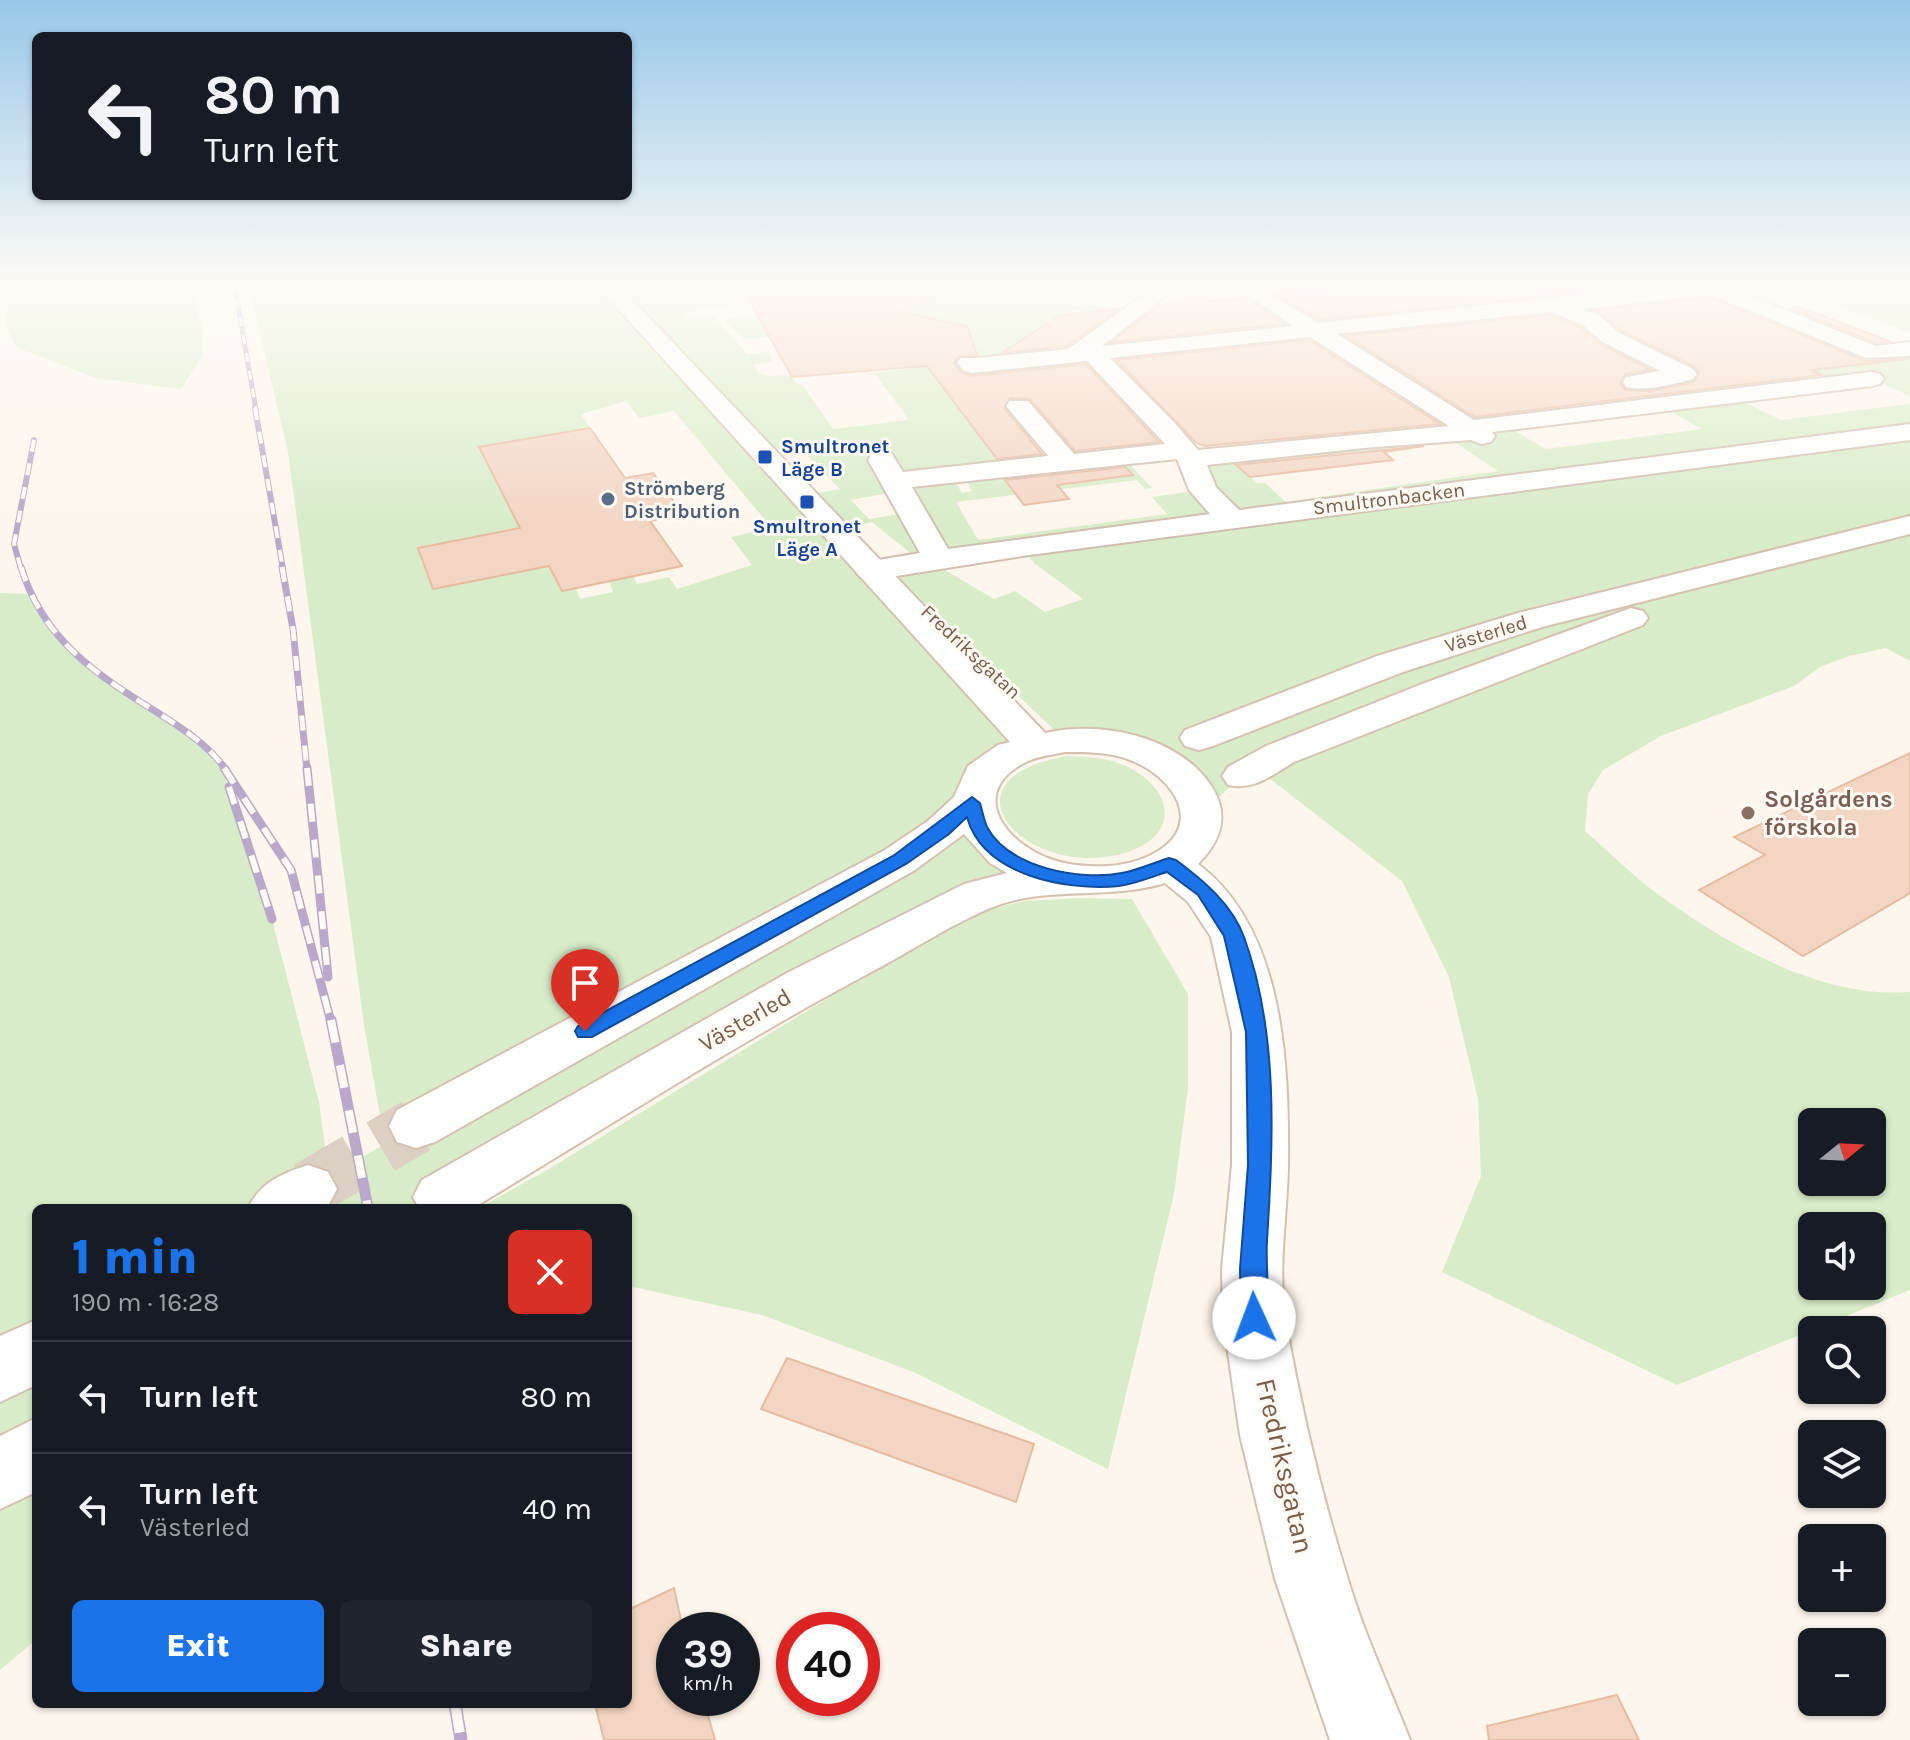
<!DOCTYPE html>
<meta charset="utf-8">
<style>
:root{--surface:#171b24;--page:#20242c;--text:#f1f3f6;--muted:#9ea1a6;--line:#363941;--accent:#1a73e8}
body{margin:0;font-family:Karla,sans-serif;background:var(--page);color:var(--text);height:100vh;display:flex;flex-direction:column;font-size:30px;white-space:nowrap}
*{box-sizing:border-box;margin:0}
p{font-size:26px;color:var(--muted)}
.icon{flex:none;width:44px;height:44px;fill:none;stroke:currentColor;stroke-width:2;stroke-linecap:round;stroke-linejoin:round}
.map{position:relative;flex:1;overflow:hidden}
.drawer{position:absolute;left:32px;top:1204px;width:600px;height:504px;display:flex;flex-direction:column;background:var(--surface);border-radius:12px;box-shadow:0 2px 6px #0004}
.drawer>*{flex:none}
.top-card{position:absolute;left:32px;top:32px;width:600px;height:168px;border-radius:12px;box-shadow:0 2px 6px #0004;background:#171b24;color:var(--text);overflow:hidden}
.needle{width:52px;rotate:72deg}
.buttons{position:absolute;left:1798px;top:1108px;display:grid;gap:16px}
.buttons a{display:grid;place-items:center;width:88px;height:88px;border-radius:12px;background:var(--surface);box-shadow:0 2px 6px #0004;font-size:40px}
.speed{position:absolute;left:656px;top:1612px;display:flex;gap:16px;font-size:40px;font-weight:700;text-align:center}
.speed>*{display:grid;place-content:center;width:104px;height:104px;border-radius:50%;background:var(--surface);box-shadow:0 2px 6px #0004;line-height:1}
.speed small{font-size:20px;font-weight:400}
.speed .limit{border:12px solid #d22;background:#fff;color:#111}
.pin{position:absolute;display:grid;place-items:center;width:68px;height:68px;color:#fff;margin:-82px -34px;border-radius:50% 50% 50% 0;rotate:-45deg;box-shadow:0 0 8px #0007}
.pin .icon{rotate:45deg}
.me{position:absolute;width:88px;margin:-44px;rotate:358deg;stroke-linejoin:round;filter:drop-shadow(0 0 6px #0008)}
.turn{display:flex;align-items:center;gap:28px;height:168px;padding:0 40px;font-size:36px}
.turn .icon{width:104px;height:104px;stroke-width:2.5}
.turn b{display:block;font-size:56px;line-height:68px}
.round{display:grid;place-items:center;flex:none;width:84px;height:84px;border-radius:12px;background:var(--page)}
.summary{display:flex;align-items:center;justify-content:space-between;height:136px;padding:0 40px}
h1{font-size:48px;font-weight:800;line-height:60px;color:var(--accent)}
.cta{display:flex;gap:16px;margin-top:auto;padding:16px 40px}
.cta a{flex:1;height:92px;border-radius:12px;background:var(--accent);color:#fff;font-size:32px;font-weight:800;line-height:92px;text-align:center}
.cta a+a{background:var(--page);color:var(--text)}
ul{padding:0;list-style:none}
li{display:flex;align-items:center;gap:24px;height:112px;padding:0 40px;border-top:2px solid var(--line)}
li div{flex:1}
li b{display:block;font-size:30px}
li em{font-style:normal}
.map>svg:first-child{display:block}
.green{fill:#d8ecc9;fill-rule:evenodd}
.building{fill:#f3d5c3;stroke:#e6bba3;stroke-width:2}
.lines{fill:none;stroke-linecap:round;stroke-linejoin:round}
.secondary-tunnel{stroke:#dcd0c4;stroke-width:56;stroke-dasharray:56 28;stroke-linecap:butt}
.street-casing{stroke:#d1beb0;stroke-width:4}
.secondary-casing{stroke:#d6c0b0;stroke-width:4}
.street{fill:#fff;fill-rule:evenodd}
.secondary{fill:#fff;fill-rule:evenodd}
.rail-far5-casing{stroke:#b9a8c9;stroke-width:5}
.rail-far4-casing{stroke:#b9a8c9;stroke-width:6}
.rail-far3-casing{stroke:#b9a8c9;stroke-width:7}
.rail-far2-casing{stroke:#b9a8c9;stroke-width:9}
.rail-far1-casing{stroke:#b9a8c9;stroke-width:11}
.rail-casing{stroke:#b9a8c9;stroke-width:13}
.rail-far5{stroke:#fffaf3;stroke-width:3;stroke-dasharray:9;stroke-linecap:butt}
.rail-far4{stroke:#fffaf3;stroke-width:4;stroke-dasharray:12;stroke-linecap:butt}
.rail-far3{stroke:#fffaf3;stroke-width:5;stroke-dasharray:15;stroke-linecap:butt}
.rail-far2{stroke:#fffaf3;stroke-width:6;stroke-dasharray:18;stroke-linecap:butt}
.rail-far1{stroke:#fffaf3;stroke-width:8;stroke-dasharray:23;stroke-linecap:butt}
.rail{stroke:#fffaf3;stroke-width:10;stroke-dasharray:29;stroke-linecap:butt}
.route{fill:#1a73e8;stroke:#114b97;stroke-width:2}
.transit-dot{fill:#1a4fb4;stroke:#fffaf3;stroke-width:3}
.service-dot{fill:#5c6f8a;stroke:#fffaf3;stroke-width:3}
.education-dot{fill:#8d6e63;stroke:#fffaf3;stroke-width:3}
.labels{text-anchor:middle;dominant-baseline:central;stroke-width:6;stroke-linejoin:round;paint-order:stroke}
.far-transit-label{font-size:20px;font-weight:bold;fill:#164399;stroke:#fffaf3;text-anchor:start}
.far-service-label{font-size:20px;font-weight:bold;fill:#4e5e75;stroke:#fffaf3;text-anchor:start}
.far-street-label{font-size:20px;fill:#7a5c4d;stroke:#fffaf3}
.education-label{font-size:24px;font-weight:bold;fill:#785e54;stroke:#fffaf3;text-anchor:start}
.street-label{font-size:24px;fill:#7a5c4d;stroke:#fffaf3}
.near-street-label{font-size:28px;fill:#7a5c4d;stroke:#fffaf3}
</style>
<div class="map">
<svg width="1910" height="1740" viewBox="0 0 1910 1740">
<rect width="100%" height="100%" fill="#fdf6ec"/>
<!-- green -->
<g class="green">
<polygon points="0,282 189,282 202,327 202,356 181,389 95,378 16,347 4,320 13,292 0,291"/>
<path d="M 248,282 L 1112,282 L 1081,302 L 1116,309 L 1109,316 L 1072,310 L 1019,344 L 1056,351 L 1092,353 L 1131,390 L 1064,400 L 1113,453 L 1123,457 L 1152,488 L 1145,489 L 1137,480 L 956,502 L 978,540 L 1167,514 L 1152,497 L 1202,490 L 1191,459 L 1373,442 L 1385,450 L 1240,468 L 1257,483 L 1265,483 L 1286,502 L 1498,471 L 1454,442 L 1459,441 L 1451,432 L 1408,405 L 1429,403 L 1316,329 L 1270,331 L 1253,319 L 1136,332 L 1151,344 L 1103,347 L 1133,326 L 1118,323 L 1127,317 L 1141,319 C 1148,313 1158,304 1166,301 C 1190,295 1236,308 1258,317 C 1272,323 1276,328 1292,326 L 1271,311 L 1304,305 L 1290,296 L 1267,298 L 1242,282 L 1269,282 L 1257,284 C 1271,292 1283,291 1297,299 L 1412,287 L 1402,282 L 1439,282 L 1494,310 L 1503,309 L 1532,324 L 1581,320 L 1571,322 L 1598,335 L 1586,331 L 1552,336 L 1640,381 L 1590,388 L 1420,373 L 1407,375 L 1452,404 L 1439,407 L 1467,403 L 1474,408 L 1628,389 L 1633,392 L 1481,412 L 1546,449 L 1702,429 L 1657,404 L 1731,396 L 1781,420 L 1910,404 L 1910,661 L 1886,648 L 1849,656 L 1820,667 L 1794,686 L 1661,736 L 1603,770 L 1588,794 L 1585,831 C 1609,852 1633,876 1659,895 C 1728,945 1822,999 1910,992 L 1910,1290 L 1677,1385 L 1442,1272 L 1481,1176 L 1478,1099 L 1449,977 L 1402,881 L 1256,768 L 1237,780 L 1202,813 L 1175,769 L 1065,740 L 927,610 L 1034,745 L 977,784 L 1017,885 L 423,1208 L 36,1208 L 36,1640 L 0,1670 L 0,593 L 29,594 L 65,647 L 114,686 L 182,728 L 220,761 L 272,919 L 319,1102 L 329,1176 L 385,1144 L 364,1025 L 288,452 ZM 1432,299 L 1458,313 L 1451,314 L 1491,337 L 1382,348 L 1328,310 ZM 771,300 L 780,311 L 723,319 L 745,339 L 770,337 L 768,332 L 944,365 L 862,374 L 876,375 L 909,420 L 833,429 L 802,384 L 797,384 L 793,377 C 777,371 764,384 753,364 L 773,362 L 768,352 L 747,354 L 711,314 L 687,317 L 684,314 L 691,312 L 690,310 ZM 1078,361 L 1076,369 L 955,383 L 956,368 L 962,367 L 957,363 ZM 626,401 L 639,418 L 674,411 L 772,528 L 731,537 L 752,565 L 677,589 L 669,577 L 637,584 L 633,576 L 609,581 L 613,592 L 580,599 L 576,588 L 562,591 L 549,566 L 433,589 L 419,547 L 520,528 L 480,447 L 590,428 L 581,414 ZM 1004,404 L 1007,407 L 1019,406 L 1067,462 L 1116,457 L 1132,475 L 1062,484 L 1049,483 L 1041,474 L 967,482 L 972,491 L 962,493 L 951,475 L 1001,464 L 959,408 ZM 798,446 L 839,488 L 839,489 L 802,496 L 762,453 ZM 900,491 L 911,512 L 869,519 L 851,500 ZM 872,522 L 919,560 L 871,570 L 847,544 L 833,547 L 821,534 ZM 1022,547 L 1034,563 L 1083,599 L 1045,612 L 1015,591 L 994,599 L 943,569 L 922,562 ZM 1812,1122 L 1872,1122 L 1872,1182 L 1812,1182 ZM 1812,1226 L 1872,1226 L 1872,1286 L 1812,1286 Z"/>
<path d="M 1642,282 L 1910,282 L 1910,333 L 1794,290 L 1778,292 L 1755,284 L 1719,289 L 1758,306 L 1743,308 L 1754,314 L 1728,317 L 1841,367 L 1910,359 L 1910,396 L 1872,379 L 1840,383 L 1816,372 L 1714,385 L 1727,392 L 1723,392 L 1701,381 L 1748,375 L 1659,334 L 1628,337 L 1609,325 L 1703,314 C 1678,303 1666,292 1642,282 Z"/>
<path d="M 1067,756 C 1085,757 1104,757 1121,764 C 1169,783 1186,832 1128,852 C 1030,884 930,780 1067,756 Z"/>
<polygon points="1078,898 1132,899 1188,994 1188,1088 1174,1194 1108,1469 916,1373 762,1315 628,1286 628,1208 479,1208 547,1170 913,946 990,909 1025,901"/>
</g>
<!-- building -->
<g class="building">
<polygon points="739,282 958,282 901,312 967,326 977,355 959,356 954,363 962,373 972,376 1086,364 1159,442 1075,451 1030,399 1010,398 1004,408 1042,454 997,459 927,366 792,377"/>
<polygon points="1421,282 1487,282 1500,289 1522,286 1530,290 1615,282 1642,282 1651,285 1319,320 1278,295"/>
<polygon points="1246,298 1284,324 1112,342 1158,306"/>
<polygon points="1711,298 1865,361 1909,359 1811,370 1822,375 1475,417 1346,336 1551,315 1581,328 1601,345 1651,370 1625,374 1620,384 1626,390 1651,391 1694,382 1699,372 1694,366 1620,330 1595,310"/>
<polygon points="1799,307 1889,341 1876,343 1789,308"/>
<polygon points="1118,309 1067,346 1001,353 1061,315"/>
<polygon points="1309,340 1440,424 1205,446 1196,443 1117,360"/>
<polygon points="590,428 625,478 653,473 683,514 650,521 682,566 562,591 549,566 433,589 418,548 520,528 479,447"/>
<polygon points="1424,446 1384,452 1393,460 1250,477 1236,465"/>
<polygon points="1125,467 1133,475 1057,485 1069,499 1024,505 1005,480"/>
<polygon points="1910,753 1910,893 1803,956 1699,890 1765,855 1734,837"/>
<polygon points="787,1358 1034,1444 1016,1502 761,1409"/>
<polygon points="674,1588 683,1630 674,1630 674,1698 703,1698 715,1740 604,1740 595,1704 628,1704 628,1610"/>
<polygon points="1617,1695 1639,1740 1489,1740 1487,1726"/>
</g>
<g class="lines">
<!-- secondary-tunnel -->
<polyline class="secondary-tunnel" points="308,1189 416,1126"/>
<defs>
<path id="street" d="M 1161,282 L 1184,282 L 1102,346 L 1293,326 L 1228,282 L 1252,282 L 1318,323 L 1550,298 L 1719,282 L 1755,282 L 1757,285 L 1754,289 L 1740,292 L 1876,346 L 1910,342 L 1910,356 L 1866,358 L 1711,295 L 1581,309 L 1599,315 L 1618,332 L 1693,369 L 1697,374 L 1693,379 C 1674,384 1646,392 1626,387 L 1623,382 L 1626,377 L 1660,371 L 1602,342 L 1583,325 L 1551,312 L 1337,334 L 1474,420 L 1872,372 L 1880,374 L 1884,379 L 1880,384 L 1872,386 L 1492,432 L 1495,436 L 1491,442 L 1482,444 L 1471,440 L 1364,448 L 1207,465 L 1216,487 L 1239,510 L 1910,424 L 1910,440 L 1022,556 L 871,580 L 860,577 L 855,570 L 860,563 L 920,553 L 868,460 L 872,454 L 892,454 L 903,472 L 1048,456 L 1006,406 L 1010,401 L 1028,401 L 1074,454 L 1165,444 L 1087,361 L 972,373 L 964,371 L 957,363 L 961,358 L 978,358 L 1068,349 ZM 1310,337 L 1449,426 L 1198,450 L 1173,421 L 1110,358 ZM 1177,459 L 1189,490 L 1210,514 L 948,549 L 912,487 Z"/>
<g id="secondary">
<path d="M 594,282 L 615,282 L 1045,733 C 1101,720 1179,736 1212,787 C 1230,816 1221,841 1198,864 C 1285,929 1289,1066 1288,1166 C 1287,1218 1277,1271 1286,1323 C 1301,1408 1321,1493 1347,1576 C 1363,1632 1389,1686 1410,1740 L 1330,1740 L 1275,1579 L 1240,1435 L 1223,1318 L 1222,1269 L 1232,1165 L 1232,1032 L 1211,937 L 1188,902 L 1165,883 C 1109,900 1053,886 998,905 C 960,919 911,951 875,970 C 737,1043 606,1128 473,1208 L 419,1208 L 413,1197 L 422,1180 L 787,973 L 964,884 L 1007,873 L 990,863 L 964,834 L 915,870 L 435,1142 L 416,1148 L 397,1142 L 389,1126 L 397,1110 L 885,850 L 928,821 L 954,797 L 968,766 L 998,745 L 1010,742 ZM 1065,752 C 1085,752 1106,752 1125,758 C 1173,774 1210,827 1149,856 C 1123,869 1081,869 1053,860 C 1007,845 966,794 1024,763 C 1036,756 1052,755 1065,752 Z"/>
<polygon points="1910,516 1910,534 1542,627 1403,672 1213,746 1199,750 1185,746 1180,738 1185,730 1377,656 1518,613"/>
<path d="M 1631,608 L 1643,611 L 1648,618 L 1643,625 L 1294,762 C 1272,775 1254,791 1228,785 L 1222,776 L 1228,767 L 1266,746 L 1422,684 Z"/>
<path d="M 308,1165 L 328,1172 L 337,1189 L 328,1206 L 248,1208 C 261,1182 281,1174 308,1165 Z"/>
<polygon points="36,1320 36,1385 0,1402 0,1336"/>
<polygon points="36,1418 36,1492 0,1509 0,1436"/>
</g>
</defs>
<!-- street casing -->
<use href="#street" class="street-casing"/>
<!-- secondary casing -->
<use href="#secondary" class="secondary-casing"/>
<!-- street -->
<use href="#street" class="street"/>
<!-- secondary -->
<use href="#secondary" class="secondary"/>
<defs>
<polyline id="rail-far5" points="234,282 256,410"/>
<g id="rail-far4">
<polyline points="255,408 283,569"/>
<polyline points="21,569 14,544 34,440"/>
</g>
<g id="rail-far3">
<path d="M 21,567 C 43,639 94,673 155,711 C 180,727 209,745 226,770"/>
<polyline points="282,567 293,629 307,770"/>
</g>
<g id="rail-far2">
<polyline points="224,768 291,870 331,1022"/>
<polyline points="307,768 328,977"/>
<polyline points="229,787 272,919"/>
</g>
<polyline id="rail-far1" points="331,1020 368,1208"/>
<polyline id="rail" points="455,1704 461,1740"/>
</defs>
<!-- rail-far5 casing -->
<use href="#rail-far5" class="rail-far5-casing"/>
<!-- rail-far4 casing -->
<use href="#rail-far4" class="rail-far4-casing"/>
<!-- rail-far3 casing -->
<use href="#rail-far3" class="rail-far3-casing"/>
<!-- rail-far2 casing -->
<use href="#rail-far2" class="rail-far2-casing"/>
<!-- rail-far1 casing -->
<use href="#rail-far1" class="rail-far1-casing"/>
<!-- rail casing -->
<use href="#rail" class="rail-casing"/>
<!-- rail-far5 -->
<use href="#rail-far5" class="rail-far5"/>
<!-- rail-far4 -->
<use href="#rail-far4" class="rail-far4"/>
<!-- rail-far3 -->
<use href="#rail-far3" class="rail-far3"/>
<!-- rail-far2 -->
<use href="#rail-far2" class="rail-far2"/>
<!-- rail-far1 -->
<use href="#rail-far1" class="rail-far1"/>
<!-- rail -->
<use href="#rail" class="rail"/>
</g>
<!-- sky -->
<linearGradient id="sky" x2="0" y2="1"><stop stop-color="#97c7e8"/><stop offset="0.54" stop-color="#fefbf6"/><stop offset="1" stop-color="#fefbf6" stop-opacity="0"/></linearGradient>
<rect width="1910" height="525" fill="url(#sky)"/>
<!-- route -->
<path class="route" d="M 972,797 L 980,803 C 982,810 984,820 987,827 C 1009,868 1080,881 1122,873 C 1138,870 1153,863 1169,858 L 1176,860 C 1203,880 1232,904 1244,937 C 1279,1033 1273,1142 1267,1241 C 1265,1265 1272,1307 1263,1326 L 1254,1330 L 1245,1326 L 1241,1318 L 1240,1269 L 1248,1165 L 1246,1032 L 1224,936 L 1198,895 L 1167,872 C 1151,877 1135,884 1119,886 C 1067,891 983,876 967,817 L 949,834 L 906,864 L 592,1037 L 578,1037 L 575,1031 L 578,1026 L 893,856 Z"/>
<!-- markers -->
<g class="transit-dot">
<rect x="757" y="449" width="16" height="16" rx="4"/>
<rect x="799" y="494" width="16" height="16" rx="4"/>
</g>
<circle class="service-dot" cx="608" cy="499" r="8"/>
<circle class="education-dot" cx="1748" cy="813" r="8"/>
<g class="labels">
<!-- far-transit labels -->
<g class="far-transit-label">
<text x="781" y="446">Smultronet<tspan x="781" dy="23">Läge B</tspan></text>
<text x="807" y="526" text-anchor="middle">Smultronet<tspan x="807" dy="23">Läge A</tspan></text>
</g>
<!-- far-service labels -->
<g class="far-service-label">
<text x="624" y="488">Strömberg<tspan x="624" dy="23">Distribution</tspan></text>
</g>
<!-- far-street labels -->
<g class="far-street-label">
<text transform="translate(1389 499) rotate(-7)">Smultronbacken</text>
<text transform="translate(1486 634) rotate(-17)">Västerled</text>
<text transform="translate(971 652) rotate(43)">Fredriksgatan</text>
</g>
<!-- education labels -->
<g class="education-label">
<text x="1764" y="799">Solgårdens<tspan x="1764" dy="28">förskola</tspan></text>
</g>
<!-- street labels -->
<g class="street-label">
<text transform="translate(745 1020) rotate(-30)">Västerled</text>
</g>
<!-- near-street labels -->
<g class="near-street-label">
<text transform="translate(1285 1466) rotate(77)">Fredriksgatan</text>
</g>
</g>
</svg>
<div class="buttons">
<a><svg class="needle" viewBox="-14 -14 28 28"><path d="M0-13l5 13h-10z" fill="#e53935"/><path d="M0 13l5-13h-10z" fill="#9ea1a6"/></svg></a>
<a><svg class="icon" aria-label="sound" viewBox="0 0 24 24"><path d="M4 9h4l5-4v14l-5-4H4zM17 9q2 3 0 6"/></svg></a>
<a><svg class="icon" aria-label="search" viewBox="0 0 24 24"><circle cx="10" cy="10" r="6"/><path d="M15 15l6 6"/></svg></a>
<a><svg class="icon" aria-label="layers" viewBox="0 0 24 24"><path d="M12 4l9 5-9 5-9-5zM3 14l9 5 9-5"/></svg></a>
<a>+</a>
<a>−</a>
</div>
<div class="speed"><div>39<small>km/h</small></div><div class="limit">40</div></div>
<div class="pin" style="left:585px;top:1031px;background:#d93025"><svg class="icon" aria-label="arrive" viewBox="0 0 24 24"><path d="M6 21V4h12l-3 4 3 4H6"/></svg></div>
<svg class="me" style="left:1254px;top:1318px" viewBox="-20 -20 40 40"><circle r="19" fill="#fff"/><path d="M0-13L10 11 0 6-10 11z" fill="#1a73e8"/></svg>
<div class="top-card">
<div class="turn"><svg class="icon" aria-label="left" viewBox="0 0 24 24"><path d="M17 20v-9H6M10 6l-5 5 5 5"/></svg><div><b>80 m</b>Turn left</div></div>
</div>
<section class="drawer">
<div class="summary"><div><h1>1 min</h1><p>190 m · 16:28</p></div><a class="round" style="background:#d93025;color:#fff"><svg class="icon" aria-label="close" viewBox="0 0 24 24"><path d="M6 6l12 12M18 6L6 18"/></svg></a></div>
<ul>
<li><svg class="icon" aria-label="left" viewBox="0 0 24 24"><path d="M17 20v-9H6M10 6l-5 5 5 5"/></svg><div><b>Turn left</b></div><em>80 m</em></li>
<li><svg class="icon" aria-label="left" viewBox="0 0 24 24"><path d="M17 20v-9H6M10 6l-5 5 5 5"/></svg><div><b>Turn left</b><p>Västerled</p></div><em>40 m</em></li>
</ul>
<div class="cta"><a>Exit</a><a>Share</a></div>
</section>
</div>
